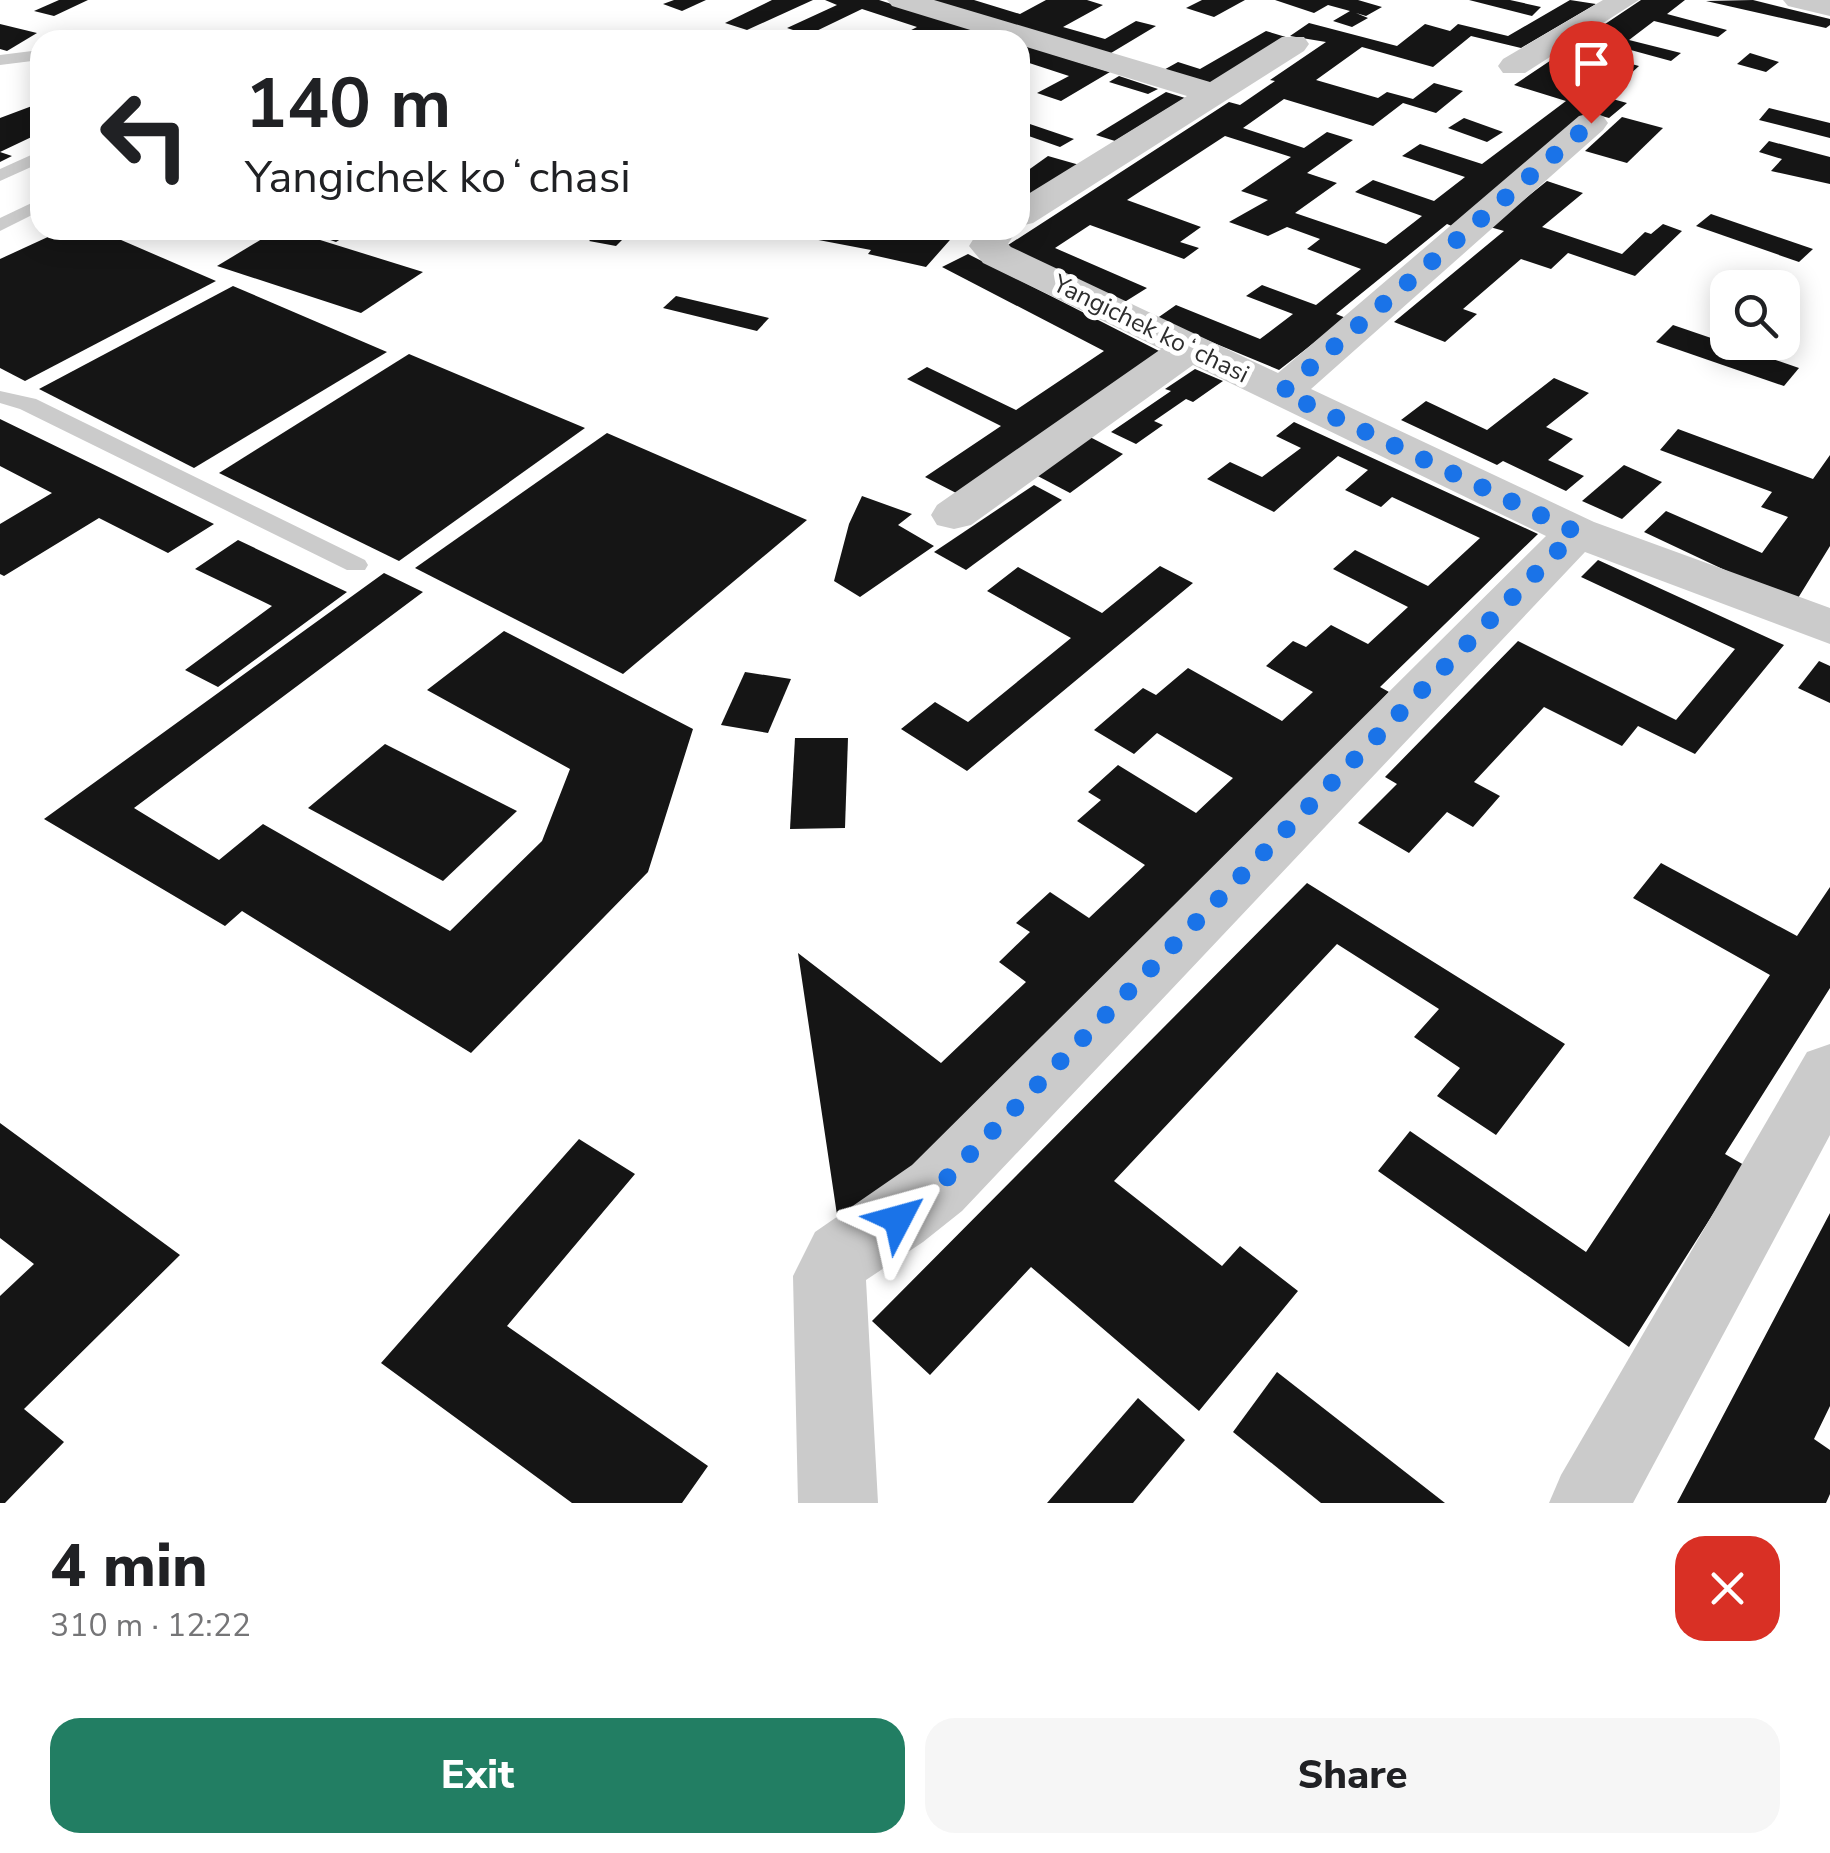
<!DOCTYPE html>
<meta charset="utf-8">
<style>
:root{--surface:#fff;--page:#f6f6f6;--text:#202124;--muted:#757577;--accent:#227e63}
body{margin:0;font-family:"Nunito Sans",sans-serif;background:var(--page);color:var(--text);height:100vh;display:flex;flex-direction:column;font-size:38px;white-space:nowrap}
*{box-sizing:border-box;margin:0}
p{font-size:32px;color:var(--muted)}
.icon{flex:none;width:55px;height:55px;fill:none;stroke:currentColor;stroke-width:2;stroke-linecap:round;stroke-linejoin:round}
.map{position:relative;height:1503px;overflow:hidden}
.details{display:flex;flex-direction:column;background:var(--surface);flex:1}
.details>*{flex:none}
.guide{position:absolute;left:30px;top:30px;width:1000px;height:210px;border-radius:30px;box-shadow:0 5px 25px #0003;background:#fff;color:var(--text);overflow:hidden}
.fabs{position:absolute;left:1710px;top:270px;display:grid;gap:20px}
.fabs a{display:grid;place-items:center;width:90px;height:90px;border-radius:20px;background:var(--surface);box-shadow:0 5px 25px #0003;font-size:50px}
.pin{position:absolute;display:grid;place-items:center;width:85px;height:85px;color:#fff;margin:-102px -42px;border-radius:50% 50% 50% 0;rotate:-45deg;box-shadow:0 0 10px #0007}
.pin .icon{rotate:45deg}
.me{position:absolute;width:110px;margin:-55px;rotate:51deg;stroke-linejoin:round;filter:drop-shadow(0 0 8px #0008)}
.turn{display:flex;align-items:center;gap:35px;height:210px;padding:0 50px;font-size:45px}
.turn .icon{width:130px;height:130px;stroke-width:2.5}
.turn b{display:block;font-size:70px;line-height:85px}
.round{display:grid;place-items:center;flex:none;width:105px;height:105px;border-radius:30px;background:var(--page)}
.summary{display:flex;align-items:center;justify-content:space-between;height:170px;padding:0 50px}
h1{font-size:60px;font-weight:800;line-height:75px}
.button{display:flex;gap:20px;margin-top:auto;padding:20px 50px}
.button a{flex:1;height:115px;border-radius:30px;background:var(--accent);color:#fff;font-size:40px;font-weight:800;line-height:115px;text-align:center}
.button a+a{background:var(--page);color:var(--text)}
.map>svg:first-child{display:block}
.building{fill:#151515}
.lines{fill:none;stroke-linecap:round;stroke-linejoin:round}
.service{fill:#cbcbcb;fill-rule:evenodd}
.minor{fill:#cbcbcb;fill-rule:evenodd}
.route{stroke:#1a73e8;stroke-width:18;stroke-dasharray:0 32.4}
.labels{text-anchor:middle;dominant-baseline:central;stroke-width:10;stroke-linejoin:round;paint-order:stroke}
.street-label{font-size:25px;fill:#2e2e2e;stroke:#fff}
</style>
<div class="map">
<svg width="1830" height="1503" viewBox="0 0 1830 1503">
<rect width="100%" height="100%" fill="#fff"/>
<!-- building -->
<g class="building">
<polygon points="59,0 88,0 54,16 34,11"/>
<polygon points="674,0 706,0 682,11 663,4"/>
<polygon points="772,0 813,0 747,30 725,23"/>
<polygon points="825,0 879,0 1004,40 892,40 917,27 862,9 808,35 787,28 837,5"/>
<polygon points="926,0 974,0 1020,14 1046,0 1087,0 1103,5 1063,27 1105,39 1136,21 1156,26 1106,56"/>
<polygon points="1202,0 1245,0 1214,17 1186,8"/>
<polygon points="1275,0 1358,0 1382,7 1366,16 1356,13 1368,18 1352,27 1333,21 1350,11 1328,5 1314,13"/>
<polygon points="1469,0 1510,0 1541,7 1532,16"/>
<polygon points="1570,0 1596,4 1521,48 1471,36 1433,67 1362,47 1316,80 1378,98 1387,92 1413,99 1434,83 1463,91 1436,113 1403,103 1373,126 1284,99 1243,128 1304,148 1327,132 1353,140 1307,173 1337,183 1295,213 1386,244 1422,216 1355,192 1373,180 1434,201 1465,177 1402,156 1420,144 1482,164 1566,101 1514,85 1641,0 1685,0 1667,14 1727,30 1718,37 1654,21 1629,40 1681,53 1671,61 1616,46 1602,56 1639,66 1628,76 1602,68 1590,77 1571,72 1555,83 1627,103 1609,118 1584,111 1596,116 1454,227 1447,224 1336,314 1346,318 1279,370 1156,319 1176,305 1260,339 1293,314 1246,296 1262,285 1316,305 1361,269 1307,249 1320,239 1287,227 1268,236 1229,222 1268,200 1241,191 1291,157 1225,136 1127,200 1201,227 1180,242 1199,248 1184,259 1090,225 1055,248 1147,288 1123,303 1005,247 1229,102 1240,105 1275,81 1270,80 1326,42 1290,36 1309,23 1397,46 1425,24 1450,31 1458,24 1508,36"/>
<polygon points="1753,0 1830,19 1830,25 1826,28 1706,1"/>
<polygon points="0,24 37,33 7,51 0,49"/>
<polygon points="1266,31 1289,38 1207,87 1160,72 1178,62 1200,69"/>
<polygon points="1020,44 1110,72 1061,101 1037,93 1069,76 1020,60"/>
<polygon points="1750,53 1779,62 1766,72 1737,64"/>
<polygon points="1119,76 1158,89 1148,94 1109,82"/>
<polygon points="1166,92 1185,98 1115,141 1096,135"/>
<polygon points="40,103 40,133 0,152 12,156 0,162 0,118"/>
<polygon points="1769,108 1830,123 1830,138 1759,120"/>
<polygon points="1622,117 1663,128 1627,163 1585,151"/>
<polygon points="1464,118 1503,132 1487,142 1448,128"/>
<polygon points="1020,121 1024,122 1074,139 1060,147 1020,133"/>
<polygon points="1769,141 1830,157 1830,184 1771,171 1782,159 1759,152"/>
<polygon points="1048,156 1083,166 1020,206 1020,176"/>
<polygon points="1547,181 1583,193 1542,227 1622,254 1645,232 1651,234 1663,224 1682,231 1635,276 1568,253 1551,269 1521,259 1463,309 1477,314 1445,342 1394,322 1504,231 1490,227"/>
<polygon points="1711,214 1813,249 1799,262 1696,226"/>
<polygon points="63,230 98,230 216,281 25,381 0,368 0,259"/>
<polygon points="277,230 288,230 423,272 361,313 217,266"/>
<polygon points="302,230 355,230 336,242"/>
<polygon points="601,230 632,230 616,246 589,241"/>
<polygon points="766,230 946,230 957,232 926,267 868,254 871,250"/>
<polygon points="968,254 1163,353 960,495 925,477 1001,426 907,379 927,367 1016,410 1104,351 942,267"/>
<polygon points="233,286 387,352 194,468 39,389"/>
<polygon points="676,296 769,318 757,331 663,308"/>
<polygon points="1673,325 1799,368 1784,386 1656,342"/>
<polygon points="409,354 585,428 399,561 219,473"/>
<polygon points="1195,369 1223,381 1193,402 1186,399 1154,421 1163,425 1136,444 1111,432 1171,391 1165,389"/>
<polygon points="1554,378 1589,393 1546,427 1573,439 1548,460 1584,476 1566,491 1503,461 1497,465 1401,420 1426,401 1487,430"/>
<polygon points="0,419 113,474 214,524 168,553 99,518 4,576 0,574 0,524 52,493 0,466"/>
<polygon points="1294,422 1538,534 1380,687 1389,692 1218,874 840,1235 798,953 941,1063 1026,982 999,962 1030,932 1016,923 1050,892 1089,918 1145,865 1077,821 1101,800 1088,792 1118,765 1196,813 1233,778 1157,733 1134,754 1094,730 1143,688 1156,695 1188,668 1282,721 1313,692 1266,666 1293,641 1306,647 1331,625 1368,644 1408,607 1333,569 1355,550 1428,586 1480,538 1392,497 1381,507 1345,490 1368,470 1338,456 1274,512 1207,479 1230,462 1262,477 1301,448 1276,436"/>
<polygon points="1678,429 1813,479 1830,455 1830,546 1795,603 1644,532 1666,511 1762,553 1788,517 1761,507 1772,492 1660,450"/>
<polygon points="607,433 807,520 623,674 415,568"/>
<polygon points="1086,435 1123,454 1070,493 1032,473"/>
<polygon points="1624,465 1662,482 1622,519 1582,501"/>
<polygon points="1034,485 1062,500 966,570 934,552"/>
<polygon points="862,496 912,514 898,525 934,546 860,597 834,581 849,524"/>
<polygon points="238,540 347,592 218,687 185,670 272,606 195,569"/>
<polygon points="1598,560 1784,645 1695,754 1638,726 1622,746 1544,707 1474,782 1500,796 1473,827 1447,812 1409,853 1358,823 1397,784 1385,777 1518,641 1676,720 1735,649 1581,577"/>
<polygon points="1160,566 1193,583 967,771 901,729 935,702 968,722 1071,638 987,591 1018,567 1102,613"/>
<polygon points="384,573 423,592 134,808 219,860 263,824 450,931 542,841 570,769 427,690 504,631 693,729 648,872 471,1053 242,911 225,926 44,819"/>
<polygon points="1819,661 1830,666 1830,703 1798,688"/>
<polygon points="745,672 791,679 768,733 721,725"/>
<polygon points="795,738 848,738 845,828 790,829"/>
<polygon points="385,744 517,811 443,881 308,808"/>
<polygon points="1661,863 1797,936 1830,887 1830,988 1725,1154 1744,1165 1629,1347 1378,1171 1410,1131 1586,1252 1770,975 1633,898"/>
<polygon points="1307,883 1565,1044 1496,1135 1437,1096 1460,1068 1414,1037 1439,1009 1337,944 1114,1181 1222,1266 1240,1246 1298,1291 1199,1411 1031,1267 930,1375 872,1321"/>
<polygon points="0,1123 180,1255 24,1409 64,1442 5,1503 0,1503 0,1296 34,1264 0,1238"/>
<polygon points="579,1139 635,1174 507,1326 708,1466 682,1503 572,1503 381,1363"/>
<polygon points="1830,1213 1830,1406 1814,1439 1830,1450 1830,1494 1826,1503 1677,1503"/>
<polygon points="1277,1372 1445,1503 1321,1503 1233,1432"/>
<polygon points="1138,1398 1185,1440 1133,1503 1047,1503"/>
</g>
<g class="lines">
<!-- service -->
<g class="service">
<polygon points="40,50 40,60 0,65 0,55"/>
<polygon points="40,151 40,163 0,181 0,169"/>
<polygon points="40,199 40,211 0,231 0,218"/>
<polygon points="0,391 36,399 365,560 368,565 365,570 347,570 20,409 0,403"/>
</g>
<!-- minor -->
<g class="minor">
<polygon points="887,0 934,0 1210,82 1282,37 1304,37 1309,44 1304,51 1033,223 1020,226 1020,199 1187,96 1020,45 1020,40 1003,40 892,6"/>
<polygon points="1603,0 1639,0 1525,73 1503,73 1498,66 1503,59"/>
<polygon points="1783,0 1830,0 1830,16 1788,6"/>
<polygon points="1591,113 1603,116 1608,123 1603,130 1311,389 1594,522 1830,608 1830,644 1585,552 962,1211 923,1242 866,1280 878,1503 798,1503 793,1276 815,1232 912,1165 1546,536 1193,365 971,525 954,529 937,525 931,515 937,505 1161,349 983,263 969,246 979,230 1017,230 1008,244 1011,247 1278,373 1579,116"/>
<polygon points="1830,1044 1830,1135 1633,1503 1549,1503 1561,1475 1807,1052"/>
</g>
</g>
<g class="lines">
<!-- route -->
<polyline class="route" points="898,1219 937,1188 1576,532 1282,392 1591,123"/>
</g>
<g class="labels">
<!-- street labels -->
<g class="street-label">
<text transform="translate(1151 329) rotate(26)">Yangichek koʻchasi</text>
</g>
</g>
</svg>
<div class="fabs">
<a><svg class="icon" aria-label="search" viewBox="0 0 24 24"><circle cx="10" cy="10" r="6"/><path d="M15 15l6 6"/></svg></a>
</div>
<div class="pin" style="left:1591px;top:123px;background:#d93025"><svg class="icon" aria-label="arrive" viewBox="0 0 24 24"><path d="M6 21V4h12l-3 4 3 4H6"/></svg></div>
<svg class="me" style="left:898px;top:1219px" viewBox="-20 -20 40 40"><path d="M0-17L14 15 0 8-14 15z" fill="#1a73e8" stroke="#fff" stroke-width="4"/></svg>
<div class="guide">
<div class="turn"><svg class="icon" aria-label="left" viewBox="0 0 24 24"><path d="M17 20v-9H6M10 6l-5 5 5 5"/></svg><div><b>140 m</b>Yangichek koʻchasi</div></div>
</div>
</div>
<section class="details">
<div class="summary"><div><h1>4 min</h1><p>310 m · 12:22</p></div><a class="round" style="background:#d93025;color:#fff"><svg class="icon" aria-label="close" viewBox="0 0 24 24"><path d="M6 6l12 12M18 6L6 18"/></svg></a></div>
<div class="button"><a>Exit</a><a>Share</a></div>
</section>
